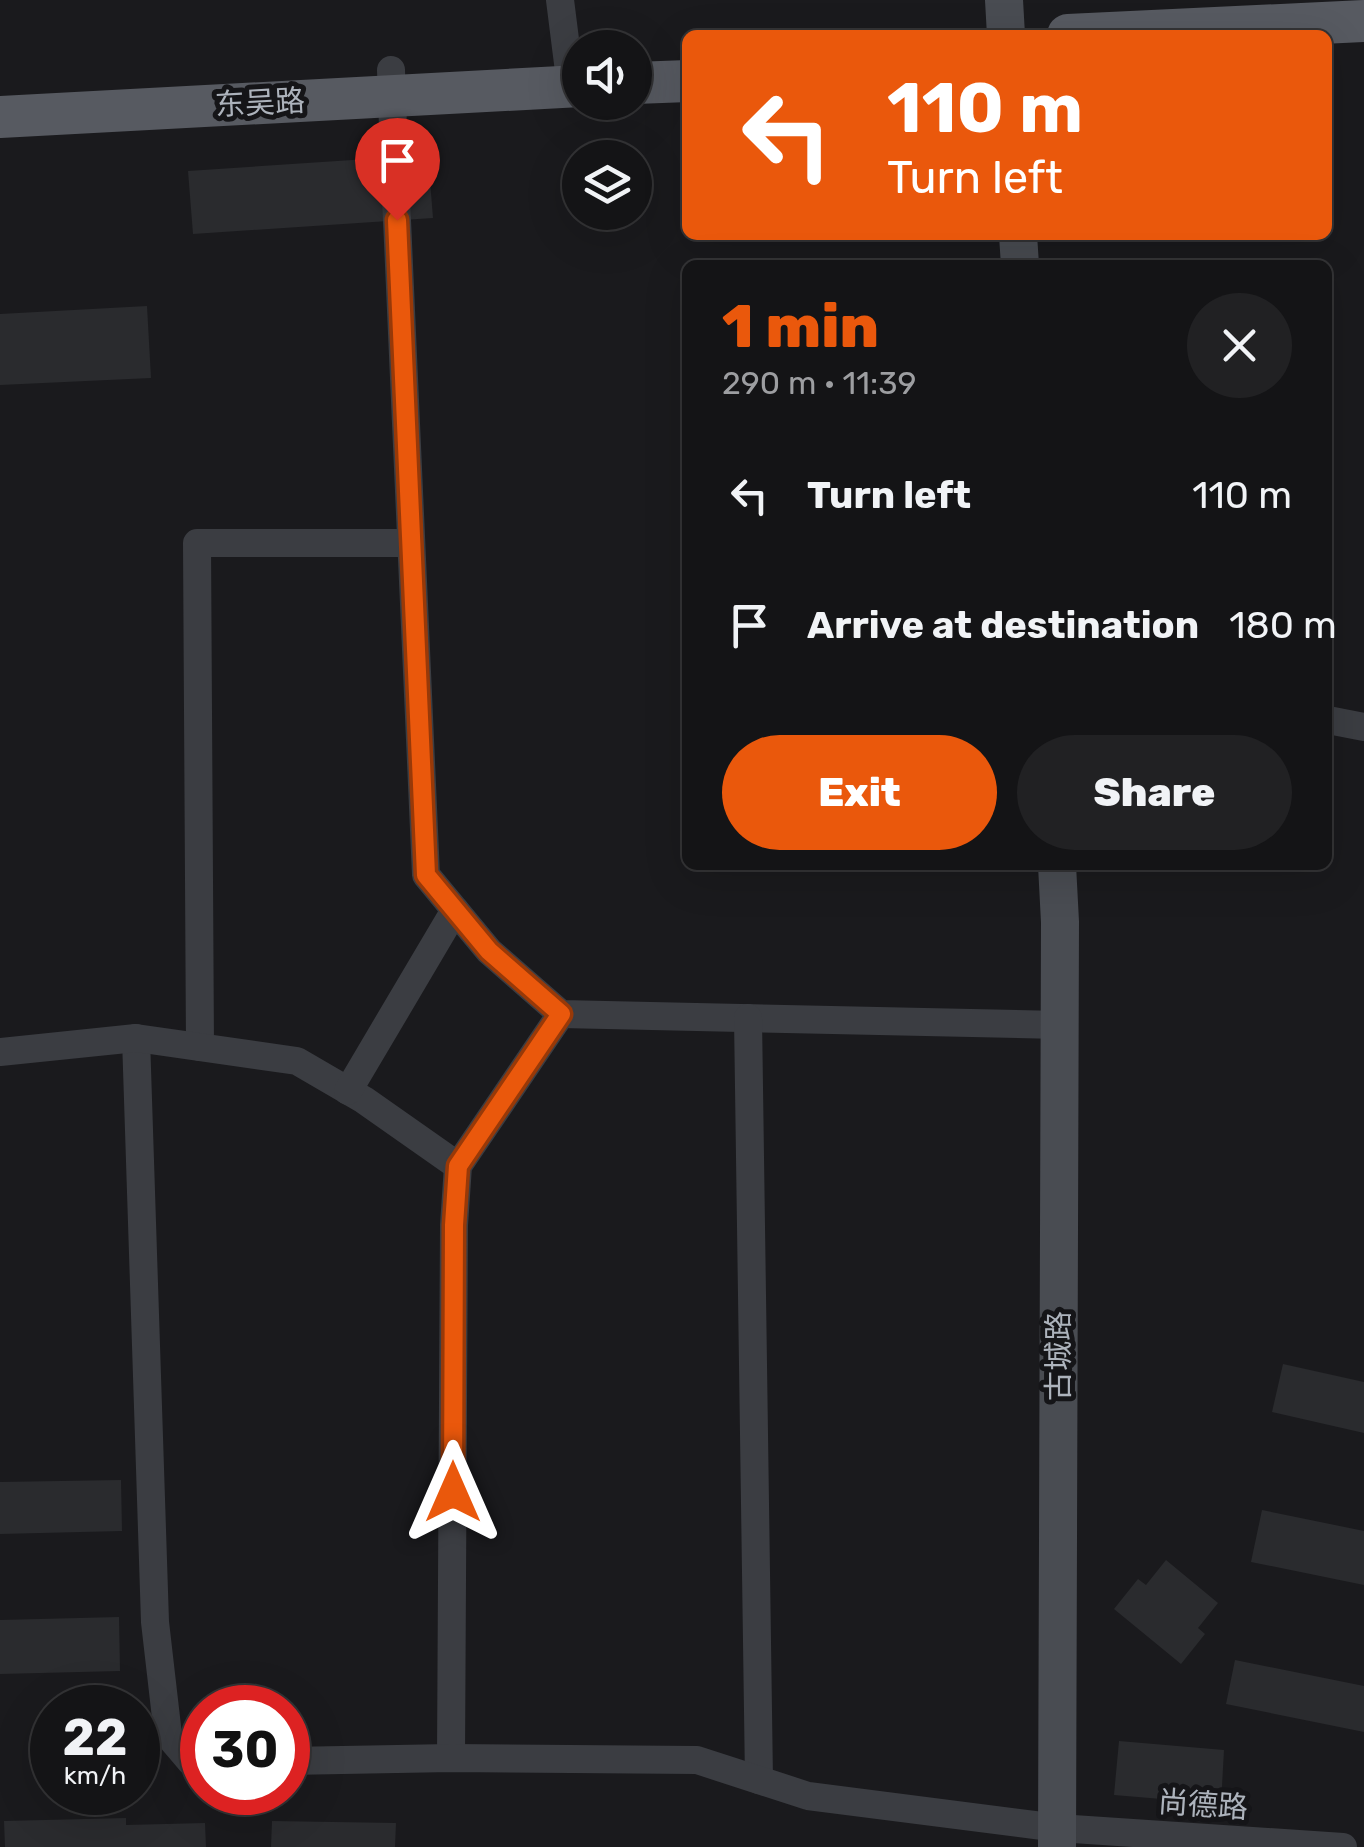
<!DOCTYPE html>
<meta charset="utf-8">
<style>
:root{--surface:#141416;--page:#212123;--text:#f1f3f6;--muted:#9d9ea1;--line:#333335;--accent:#ea580c}
body{margin:0;font-family:Rubik,"Noto Sans SC",sans-serif;background:var(--page);color:var(--text);height:100vh;display:flex;flex-direction:column;font-size:38px;white-space:nowrap}
*{box-sizing:border-box;margin:0}
p{font-size:32px;color:var(--muted)}
.icon{flex:none;width:55px;height:55px;fill:none;stroke:currentColor;stroke-width:2;stroke-linecap:round;stroke-linejoin:round}
.map{position:relative;flex:1;overflow:hidden}
.panel{position:absolute;left:682px;top:260px;width:650px;height:610px;display:flex;flex-direction:column;background:var(--surface);border-radius:15px;box-shadow:0 10px 40px #0002,0 0 0 2px var(--line)}
.panel>*{flex:none}
.hud{position:absolute;left:682px;top:30px;width:650px;height:210px;border-radius:15px;box-shadow:0 10px 40px #0002,0 0 0 2px var(--line);background:#ea580c;color:#fff;overflow:hidden}
.controls{position:absolute;left:562px;top:30px;display:grid;gap:20px}
.controls a{display:grid;place-items:center;width:90px;height:90px;border-radius:50%;background:var(--surface);box-shadow:0 10px 40px #0002,0 0 0 2px var(--line);font-size:50px}
.speed{position:absolute;left:30px;top:1685px;display:flex;gap:20px;font-size:50px;font-weight:700;text-align:center}
.speed>*{display:grid;place-content:center;width:130px;height:130px;border-radius:50%;background:var(--surface);box-shadow:0 10px 40px #0002,0 0 0 2px var(--line);line-height:1}
.speed small{font-size:25px;font-weight:400}
.speed .limit{border:15px solid #d22;background:#fff;color:#111}
.pin{position:absolute;display:grid;place-items:center;width:85px;height:85px;color:#fff;margin:-102px -42px;border-radius:50% 50% 50% 0;rotate:-45deg;box-shadow:0 0 10px #0007}
.pin .icon{rotate:45deg}
.me{position:absolute;width:110px;margin:-55px;rotate:0deg;stroke-linejoin:round;filter:drop-shadow(0 0 8px #0008)}
.turn{display:flex;align-items:center;gap:35px;height:210px;padding:0 40px;font-size:45px}
.turn .icon{width:130px;height:130px;stroke-width:2.5}
.turn b{display:block;font-size:70px;line-height:85px}
.round{display:grid;place-items:center;flex:none;width:105px;height:105px;border-radius:52px;background:var(--page)}
.head{display:flex;align-items:center;justify-content:space-between;height:170px;padding:0 40px}
h1{font-size:60px;font-weight:800;line-height:75px;color:var(--accent)}
.button{display:flex;gap:20px;margin-top:auto;padding:20px 40px}
.button a{flex:1;height:115px;border-radius:60px;background:var(--accent);color:#fff;font-size:40px;font-weight:800;line-height:115px;text-align:center}
.button a+a{background:var(--page);color:var(--text)}
ul{padding:0;list-style:none}
li{display:flex;align-items:center;gap:30px;height:130px;padding:0 40px}
li div{flex:1}
li b{display:block;font-size:38px}
li em{font-style:normal}
.map>svg:first-child{display:block}
.building{fill:#2a2b2e}
.lines{fill:none;stroke-linecap:round;stroke-linejoin:round}
.street-tunnel{stroke:#37393d;stroke-width:28;stroke-dasharray:28 14;stroke-linecap:butt}
.street{stroke:#3b3d42;stroke-width:28}
.secondary{stroke:#494c52;stroke-width:38}
.primary{stroke:#575a61;stroke-width:42}
.route-casing{stroke:#983908;stroke-width:25}
.route{stroke:#ea580c;stroke-width:18}
.labels{text-anchor:middle;dominant-baseline:central;stroke-width:10;stroke-linejoin:round;paint-order:stroke}
.street-label{font-size:30px;fill:#adb3bc;stroke:#151518}
</style>
<div class="map">
<svg width="1364" height="1847" viewBox="0 0 1364 1847">
<rect width="100%" height="100%" fill="#1a1a1d"/>
<!-- building -->
<g class="building">
<polygon points="428,155 433,218 193,234 188,171"/>
<polygon points="1267,261 1267,265 1240,265 1240,262"/>
<polygon points="147,306 151,378 0,385 0,314"/>
<polygon points="1283,1364 1364,1382 1364,1433 1272,1412"/>
<polygon points="121,1480 122,1531 0,1534 0,1482"/>
<polygon points="1262,1510 1364,1531 1364,1585 1251,1562"/>
<polygon points="1166,1560 1218,1603 1198,1628 1205,1634 1181,1664 1114,1609 1138,1579 1146,1585"/>
<polygon points="119,1617 120,1671 0,1674 0,1620"/>
<polygon points="1235,1660 1364,1686 1364,1732 1226,1704"/>
<polygon points="1119,1741 1224,1750 1221,1804 1114,1795"/>
<polygon points="126,1818 126,1825 205,1823 206,1847 5,1847 4,1821"/>
<polygon points="272,1821 396,1823 395,1847 271,1847"/>
</g>
<g class="lines">
<!-- street-tunnel -->
<polyline class="street-tunnel" points="394,156 397,220"/>
<!-- street -->
<g class="street">
<polyline points="560,0 571,87"/>
<polyline points="391,70 394,156"/>
<polyline points="397,220 426,875 489,951 561,1014 1060,1025"/>
<polyline points="1328,720 1364,727"/>
<polyline points="748,1018 759,1780"/>
<polyline points="136,1038 155,1622 168,1735 191,1762 202,1762"/>
<polyline points="200,1047 197,543 411,543"/>
<polyline points="0,1052 136,1038 297,1061 364,1100 458,1166"/>
<polyline points="348,1091 455,910"/>
<polyline points="451,1758 454,1225 458,1166 561,1014"/>
<polyline points="288,1761 451,1758 697,1760 808,1796 1058,1828 1343,1847"/>
</g>
<!-- secondary -->
<g class="secondary">
<polyline points="1004,0 1006,35"/>
<polyline points="1018,235 1020,265"/>
<polyline points="1057,865 1060,922 1057,1847"/>
</g>
<!-- primary -->
<g class="primary">
<polyline points="1068,35 1364,21"/>
<polyline points="635,83 688,81"/>
<polyline points="0,117 580,86"/>
</g>
</g>
<g class="lines">
<defs>
<polyline id="route" points="397,220 426,875 489,951 561,1014 458,1166 454,1225 453,1492"/>
</defs>
<!-- route casing -->
<use href="#route" class="route-casing"/>
<!-- route -->
<use href="#route" class="route"/>
</g>
<g class="labels">
<!-- street labels -->
<g class="street-label">
<text transform="translate(260 103) rotate(-3)">东吴路</text>
<text transform="translate(1059 1356) rotate(-90)">古城路</text>
<text transform="translate(1203 1805) rotate(4)">尚德路</text>
</g>
</g>
</svg>
<div class="controls">
<a><svg class="icon" aria-label="sound" viewBox="0 0 24 24"><path d="M4 9h4l5-4v14l-5-4H4zM17 9q2 3 0 6"/></svg></a>
<a><svg class="icon" aria-label="layers" viewBox="0 0 24 24"><path d="M12 4l9 5-9 5-9-5zM3 14l9 5 9-5"/></svg></a>
</div>
<div class="speed"><div>22<small>km/h</small></div><div class="limit">30</div></div>
<div class="pin" style="left:397px;top:220px;background:#d93025"><svg class="icon" aria-label="arrive" viewBox="0 0 24 24"><path d="M6 21V4h12l-3 4 3 4H6"/></svg></div>
<svg class="me" style="left:453px;top:1492px" viewBox="-20 -20 40 40"><path d="M0-17L14 15 0 8-14 15z" fill="#ea580c" stroke="#fff" stroke-width="4"/></svg>
<div class="hud">
<div class="turn"><svg class="icon" aria-label="left" viewBox="0 0 24 24"><path d="M17 20v-9H6M10 6l-5 5 5 5"/></svg><div><b>110 m</b>Turn left</div></div>
</div>
<section class="panel">
<div class="head"><div><h1>1 min</h1><p>290 m · 11:39</p></div><a class="round"><svg class="icon" aria-label="close" viewBox="0 0 24 24"><path d="M6 6l12 12M18 6L6 18"/></svg></a></div>
<ul>
<li><svg class="icon" aria-label="left" viewBox="0 0 24 24"><path d="M17 20v-9H6M10 6l-5 5 5 5"/></svg><div><b>Turn left</b></div><em>110 m</em></li>
<li><svg class="icon" aria-label="arrive" viewBox="0 0 24 24"><path d="M6 21V4h12l-3 4 3 4H6"/></svg><div><b>Arrive at destination</b></div><em>180 m</em></li>
</ul>
<div class="button"><a>Exit</a><a>Share</a></div>
</section>
</div>
